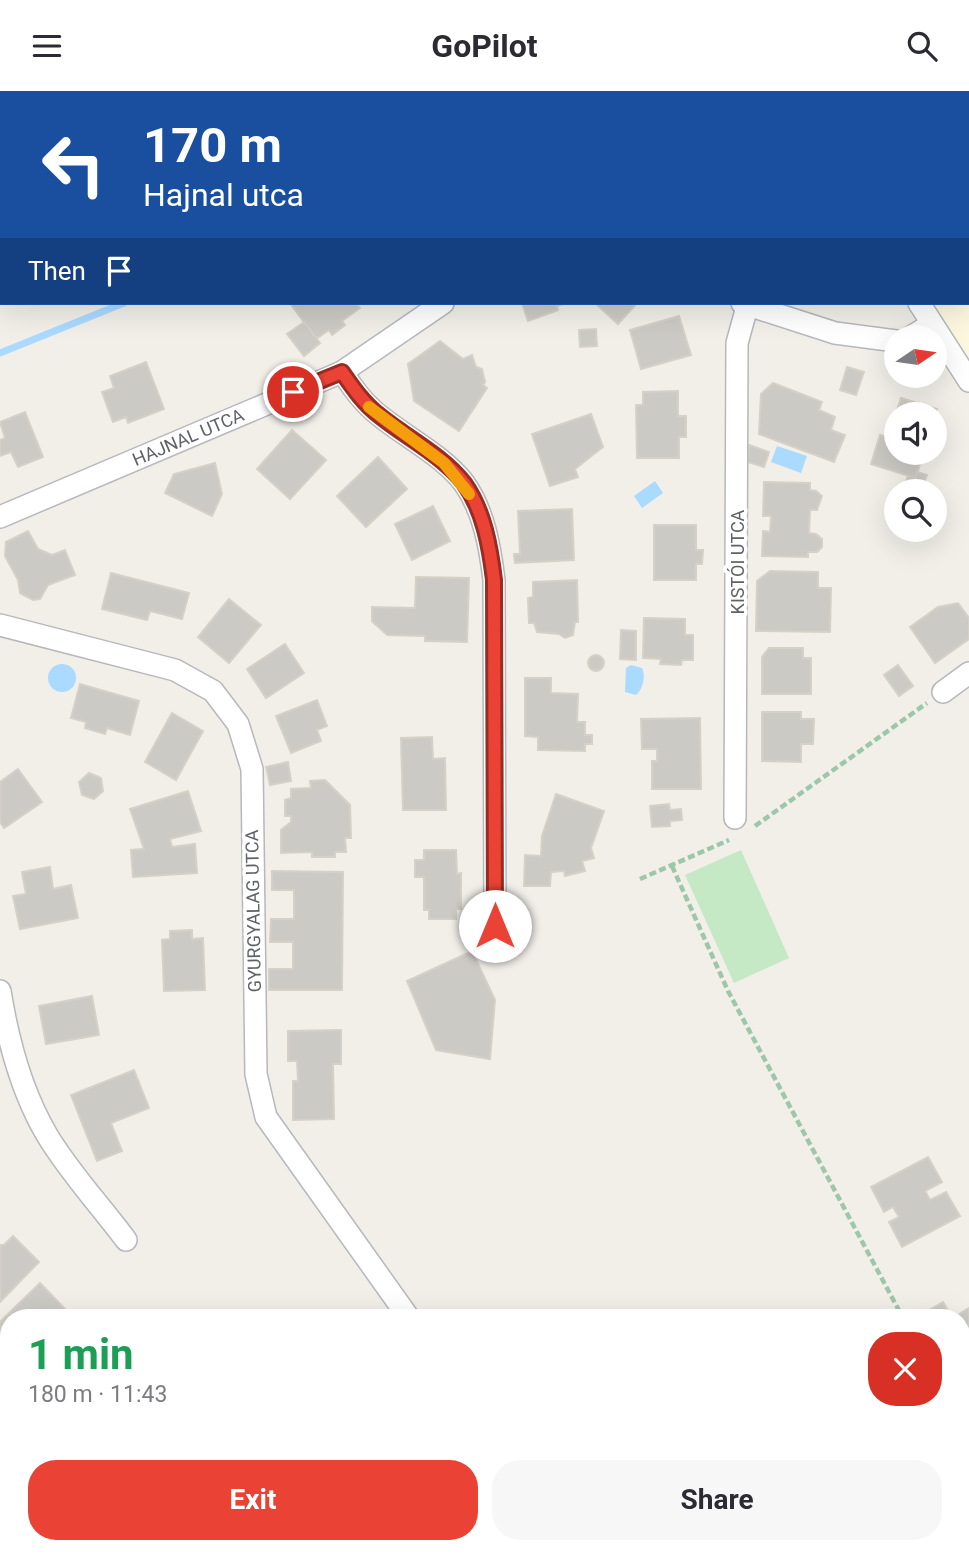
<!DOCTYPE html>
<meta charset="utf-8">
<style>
:root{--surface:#fff;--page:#f7f7f7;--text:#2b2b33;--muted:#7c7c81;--accent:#ea4335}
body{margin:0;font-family:Roboto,sans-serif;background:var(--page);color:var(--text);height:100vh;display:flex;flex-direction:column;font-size:26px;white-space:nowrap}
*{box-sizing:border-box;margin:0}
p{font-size:23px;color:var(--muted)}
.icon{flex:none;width:38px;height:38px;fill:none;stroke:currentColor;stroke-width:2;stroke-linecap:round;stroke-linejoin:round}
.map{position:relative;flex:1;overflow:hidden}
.sheet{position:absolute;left:0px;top:1218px;width:970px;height:245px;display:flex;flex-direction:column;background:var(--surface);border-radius:28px 28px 0 0;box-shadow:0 7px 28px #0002}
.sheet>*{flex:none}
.hud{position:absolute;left:0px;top:0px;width:970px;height:214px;box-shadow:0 7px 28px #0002;background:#1a4fa0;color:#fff;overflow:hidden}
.needle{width:46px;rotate:77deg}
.buttons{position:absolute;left:884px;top:234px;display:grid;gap:14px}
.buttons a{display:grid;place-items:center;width:63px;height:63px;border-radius:50%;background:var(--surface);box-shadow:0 7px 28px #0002;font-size:35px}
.pin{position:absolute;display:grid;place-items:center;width:60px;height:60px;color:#fff;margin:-30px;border:4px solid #fff;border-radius:50%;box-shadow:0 2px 7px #0007}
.me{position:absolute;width:77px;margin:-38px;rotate:0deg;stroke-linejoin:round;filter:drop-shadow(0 0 5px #0008)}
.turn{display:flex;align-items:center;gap:24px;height:147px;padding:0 28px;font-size:32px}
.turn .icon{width:91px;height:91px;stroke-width:2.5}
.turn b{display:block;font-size:49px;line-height:60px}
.then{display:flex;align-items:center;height:66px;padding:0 28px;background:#0003;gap:14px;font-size:26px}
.round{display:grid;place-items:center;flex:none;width:74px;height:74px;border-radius:28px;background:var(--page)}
.headline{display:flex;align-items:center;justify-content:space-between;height:119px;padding:0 28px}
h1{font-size:42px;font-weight:700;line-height:52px;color:#1e9e55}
.button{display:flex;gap:14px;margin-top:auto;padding:14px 28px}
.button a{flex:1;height:80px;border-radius:28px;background:var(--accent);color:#fff;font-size:28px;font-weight:700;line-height:80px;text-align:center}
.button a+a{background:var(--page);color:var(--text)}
header{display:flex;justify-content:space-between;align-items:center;height:91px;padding:0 28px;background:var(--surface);font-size:32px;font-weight:700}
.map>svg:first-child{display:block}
.commercial{fill:#fef7e0}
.green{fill:#c5e8c5}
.water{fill:#aadaff}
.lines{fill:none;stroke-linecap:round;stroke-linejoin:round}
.stream{stroke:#aadaff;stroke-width:7}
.building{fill:#cccac5;stroke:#d6d1c6;stroke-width:2}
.minor-casing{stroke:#b5b8bc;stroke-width:24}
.path{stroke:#9cc7a9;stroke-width:4.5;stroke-dasharray:7 3.5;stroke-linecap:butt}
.minor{stroke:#fff;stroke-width:21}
.route-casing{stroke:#982c22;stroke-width:18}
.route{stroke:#ea4335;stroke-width:12}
.slow{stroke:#f59e0b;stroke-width:12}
.labels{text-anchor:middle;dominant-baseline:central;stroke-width:7;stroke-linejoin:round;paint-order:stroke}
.street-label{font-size:18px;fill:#5f6368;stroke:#fff}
</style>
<header><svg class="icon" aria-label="menu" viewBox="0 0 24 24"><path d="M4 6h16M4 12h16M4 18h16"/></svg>GoPilot<svg class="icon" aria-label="search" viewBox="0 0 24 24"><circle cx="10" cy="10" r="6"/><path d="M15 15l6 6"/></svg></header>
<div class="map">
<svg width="969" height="1463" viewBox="0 0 969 1463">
<rect width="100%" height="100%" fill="#f1efe8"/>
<!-- commercial -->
<polygon class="commercial" points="788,0 969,0 969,272 929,212 968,212 968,2"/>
<!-- green -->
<g class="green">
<polygon points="741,759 789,867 734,892 685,784"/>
<polygon points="969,1254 969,1463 623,1463 638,1454 961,1454 961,1259"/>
</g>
<!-- water -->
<g class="water">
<polygon points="777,355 807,365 801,382 771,371"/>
<polygon points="655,390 663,402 642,417 634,405"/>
<circle cx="62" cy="587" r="14"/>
<path d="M 631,574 L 642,577 C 646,585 643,598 636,604 L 625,601 L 626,577 Z"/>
</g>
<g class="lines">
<!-- stream -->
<g class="stream">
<polyline points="460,2 462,0"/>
<polyline points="0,262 124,212"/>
</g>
</g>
<!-- building -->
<g class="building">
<polygon points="168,0 196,0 197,2 165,2"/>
<polygon points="950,0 969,0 969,22 968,2"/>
<polygon points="2,86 2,146 0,147 0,87"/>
<polygon points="290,212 355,212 360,217 342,230 345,234 332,244 329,239 316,248"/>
<polygon points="522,212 563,212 563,213 557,215 558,219 528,230"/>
<polygon points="595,212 637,212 618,233"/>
<polygon points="679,225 691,264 641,278 630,239"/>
<polygon points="304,231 320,252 304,265 287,243"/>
<polygon points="596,238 597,255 580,256 579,239"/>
<polygon points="440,250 463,268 472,264 476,276 482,278 485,291 483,294 487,297 459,340 414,310 408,273"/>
<polygon points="146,271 164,318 128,332 126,326 113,331 102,301 114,297 110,285"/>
<polygon points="847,276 864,281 856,304 840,299"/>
<polygon points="773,292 822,311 819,319 835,326 831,339 845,344 834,371 759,343 761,303"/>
<polygon points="678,300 678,325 686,325 686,346 679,346 679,367 637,367 636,314 643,314 643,301"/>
<polygon points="901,307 937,318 934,326 896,324 896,362 923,362 916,387 871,373 880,344 888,346"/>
<polygon points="25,321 43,366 18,376 11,361 0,365 0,349 5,347 0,331"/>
<polygon points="591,323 603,356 575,378 578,386 550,395 532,343"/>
<polygon points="292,339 326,369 290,408 257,378"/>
<polygon points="749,354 769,361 764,376 748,371"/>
<polygon points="378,366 407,398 366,436 337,405"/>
<polygon points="215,372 222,403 212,425 165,402 174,383"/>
<polygon points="917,381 927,384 921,401 904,396 908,385 916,387"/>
<polygon points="764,391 810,392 810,399 816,400 822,405 817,419 810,419 809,442 816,443 822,448 822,456 817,461 808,461 808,466 762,465 763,440 770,441 771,425 763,425"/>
<polygon points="433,415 450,450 412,469 395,433"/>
<polygon points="572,418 574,469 515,472 514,463 520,463 518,420"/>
<polygon points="654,434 696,434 696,459 703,459 702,473 696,473 696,489 654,489"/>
<polygon points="898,439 913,439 905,444"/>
<polygon points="28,440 38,458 52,464 65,459 75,484 48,494 40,508 33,509 20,502 18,489 5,465 6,451"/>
<polygon points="770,480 818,481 818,497 831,497 830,541 756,540 757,490"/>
<polygon points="111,482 189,502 182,528 150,520 147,529 102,518"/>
<polygon points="416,486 469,487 467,551 425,550 425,545 387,544 372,530 372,516 415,517"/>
<polygon points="577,489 578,531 575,531 573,544 565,547 559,543 537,541 534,532 529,532 528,507 533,506 533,491"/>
<polygon points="229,508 261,534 229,572 198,546"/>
<polygon points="958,512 969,527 969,548 935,572 910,536 938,516"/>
<polygon points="644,527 685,528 685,544 693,544 693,569 682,569 681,574 660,573 661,568 643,567"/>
<polygon points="621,539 636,540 636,569 620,568"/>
<polygon points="285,553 304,582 266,607 247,578"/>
<polygon points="769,557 803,557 803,567 811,567 811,603 762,603 762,566"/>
<circle cx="596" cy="572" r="8"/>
<polygon points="898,574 913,595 899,605 884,584"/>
<polygon points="525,587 551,587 551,602 578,603 577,631 585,631 585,644 592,644 592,653 585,653 585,660 538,659 538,646 525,645"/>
<polygon points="80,593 139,610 130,644 107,637 105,643 85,637 86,631 71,627"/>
<polygon points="317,609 327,635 317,639 321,650 291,662 276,625"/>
<polygon points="762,621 801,621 801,628 814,628 813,653 801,653 801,671 762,670"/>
<polygon points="172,622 203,640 176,689 145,671"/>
<polygon points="700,627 701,698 652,698 652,670 657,670 657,658 642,658 641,628"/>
<polygon points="432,646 433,668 445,667 446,719 403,719 401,647"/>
<polygon points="288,671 291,690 270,694 266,676"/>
<polygon points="18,678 42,711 4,737 0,731 0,691"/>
<polygon points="89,682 101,687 103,700 94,708 82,704 79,691"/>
<polygon points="325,689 350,714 351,747 345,747 346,761 335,761 335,766 312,766 312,761 281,762 281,739 291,731 291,725 285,725 285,709 291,707 291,698 311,697 310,690"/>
<polygon points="188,700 201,740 170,748 172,756 195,753 197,782 133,786 131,759 144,758 130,718"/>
<polygon points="556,703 604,720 591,757 594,767 582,770 585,780 565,785 564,780 551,781 550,795 524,795 525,764 541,765 542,745"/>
<polygon points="669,713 670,719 681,718 682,729 670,730 670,735 652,736 650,715"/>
<polygon points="424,759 456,759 457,783 461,782 461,818 456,818 456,828 429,828 429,819 424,819 424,786 415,786 415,769 424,769"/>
<polygon points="50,776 53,798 71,794 78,827 20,838 13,805 26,803 22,781"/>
<polygon points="272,780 343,781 342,899 269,899 269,878 293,878 293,851 270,851 271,828 294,828 294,799 272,799"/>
<polygon points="192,839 192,848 203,847 205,899 164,900 162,849 170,848 170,840"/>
<polygon points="472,860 495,909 490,968 436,959 407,890"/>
<polygon points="92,905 99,944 46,953 39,915"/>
<polygon points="341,939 341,973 333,973 334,1028 293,1029 293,990 298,990 297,970 288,970 288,940"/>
<polygon points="134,979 149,1017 111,1032 122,1060 97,1070 71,1004"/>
<polygon points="928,1066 942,1091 925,1100 930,1109 946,1101 960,1125 902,1156 889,1131 899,1126 893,1116 884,1121 871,1096"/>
<polygon points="13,1145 39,1171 0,1211 0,1154 4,1154"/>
<polygon points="40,1192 66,1219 58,1227 9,1227 9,1278 0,1269 0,1231"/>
<polygon points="943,1211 952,1227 926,1227 924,1222"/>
<polygon points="969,1217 969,1235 961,1240 961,1227 953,1227"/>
<polygon points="123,1454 143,1454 131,1463"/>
<polygon points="861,1454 887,1454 893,1463 867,1463"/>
</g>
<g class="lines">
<defs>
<g id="minor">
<polyline points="779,0 780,2"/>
<polyline points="40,2 43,0"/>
<polyline points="0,24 2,23"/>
<polyline points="968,56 969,55"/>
<polyline points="742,212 835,242 896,250"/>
<polyline points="919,212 969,290"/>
<polyline points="909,247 932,233"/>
<path d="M 342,281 C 353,297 364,313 380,325 C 407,347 442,364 464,392 C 484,420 490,456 494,489 L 495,835"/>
<polyline points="0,426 342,281 443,212"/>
<polyline points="0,534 175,579 213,600 238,633 252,678 256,983 266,1026 409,1227"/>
<polyline points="943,601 969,582"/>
<polyline points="735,727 737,252 747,216"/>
<path d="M 0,900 C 8,950 21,1000 47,1044 C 69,1081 100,1114 126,1149"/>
<polyline points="0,1376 9,1388"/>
<polyline points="47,1454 52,1463"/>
</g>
</defs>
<!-- minor casing -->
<use href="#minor" class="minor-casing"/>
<!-- path -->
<g class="path">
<polyline points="849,0 850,2"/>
<polyline points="884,0 885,2"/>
<polyline points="515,2 517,0"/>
<polyline points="755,735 927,612"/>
<polyline points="672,775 728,900 903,1227"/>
<polyline points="640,788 729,749"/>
<polyline points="961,1295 969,1290"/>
<polyline points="762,1454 768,1463"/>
<polyline points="851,1454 857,1463"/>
<polyline points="678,1463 693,1454"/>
</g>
<!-- minor -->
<use href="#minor" class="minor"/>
</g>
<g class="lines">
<defs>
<path id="route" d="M 293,301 L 342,281 C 353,297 364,313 380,325 C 407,347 442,364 464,392 C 484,420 490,456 494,489 L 495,835"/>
</defs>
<!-- route casing -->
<use href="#route" class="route-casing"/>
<!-- route -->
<use href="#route" class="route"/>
<!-- slow -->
<polyline class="slow" points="369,316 444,372 469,403"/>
</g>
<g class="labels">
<!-- street labels -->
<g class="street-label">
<text transform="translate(188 346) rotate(-23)">HAJNAL UTCA</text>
<text transform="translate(737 471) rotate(-90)">KISTÓI UTCA</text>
<text transform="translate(253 820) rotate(-91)">GYURGYALAG UTCA</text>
</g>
</g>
</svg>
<div class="buttons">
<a><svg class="needle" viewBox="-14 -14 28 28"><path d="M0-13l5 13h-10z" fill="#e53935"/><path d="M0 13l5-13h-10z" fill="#7c7c81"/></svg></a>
<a><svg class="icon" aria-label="sound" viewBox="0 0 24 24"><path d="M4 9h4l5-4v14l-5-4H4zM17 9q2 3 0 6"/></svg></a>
<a><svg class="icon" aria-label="search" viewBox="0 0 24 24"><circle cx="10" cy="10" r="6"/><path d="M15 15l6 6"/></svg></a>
</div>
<div class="pin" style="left:293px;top:301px;background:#d93025"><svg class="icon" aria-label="arrive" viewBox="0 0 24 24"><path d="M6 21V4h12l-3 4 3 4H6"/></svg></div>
<svg class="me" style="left:495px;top:835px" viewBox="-20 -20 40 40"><circle r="19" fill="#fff"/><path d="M0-13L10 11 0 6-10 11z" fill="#ea4335"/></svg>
<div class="hud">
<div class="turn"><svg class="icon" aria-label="left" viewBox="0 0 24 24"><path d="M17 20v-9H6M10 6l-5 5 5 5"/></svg><div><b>170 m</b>Hajnal utca</div></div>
<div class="then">Then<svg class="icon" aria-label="arrive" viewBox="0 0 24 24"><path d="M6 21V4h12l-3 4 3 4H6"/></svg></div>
</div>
<section class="sheet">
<div class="headline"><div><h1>1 min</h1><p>180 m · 11:43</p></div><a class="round" style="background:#d93025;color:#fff"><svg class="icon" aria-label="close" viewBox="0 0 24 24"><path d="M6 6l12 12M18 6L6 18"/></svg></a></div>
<div class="button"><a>Exit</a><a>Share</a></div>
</section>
</div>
